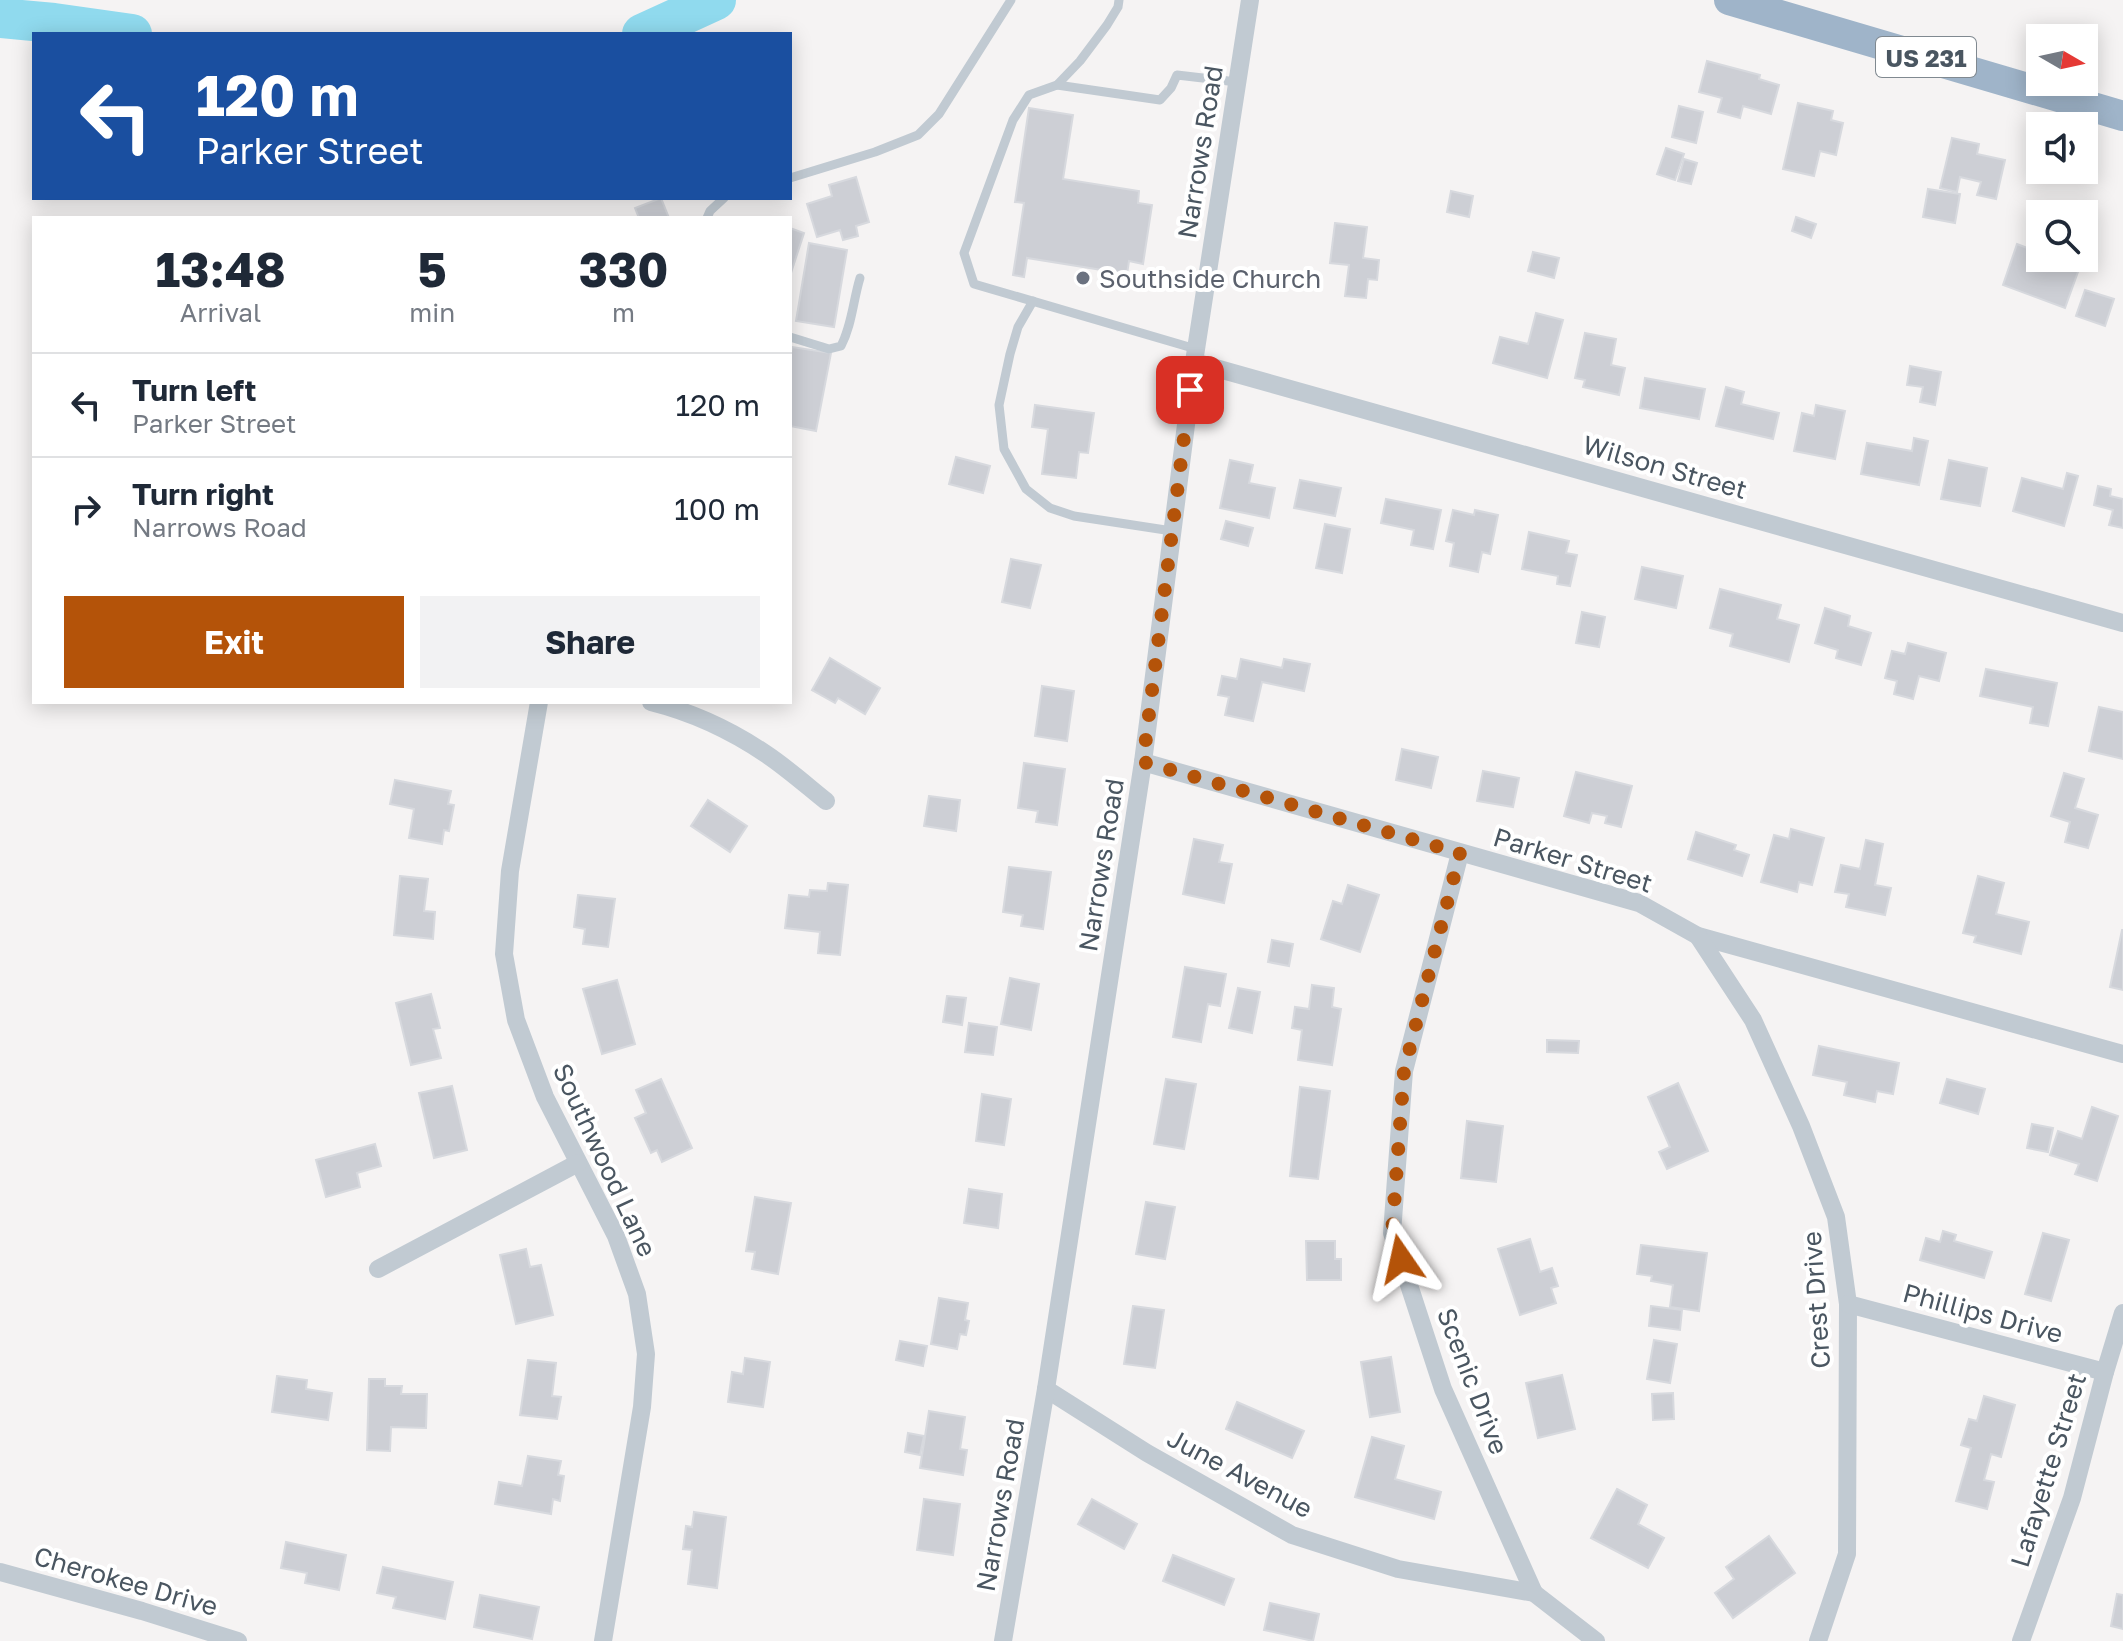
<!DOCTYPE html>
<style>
:root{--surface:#fff;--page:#f2f2f3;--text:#1f2937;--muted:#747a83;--line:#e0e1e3;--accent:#b45309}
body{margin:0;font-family:"Golos Text",sans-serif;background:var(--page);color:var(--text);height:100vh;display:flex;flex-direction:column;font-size:30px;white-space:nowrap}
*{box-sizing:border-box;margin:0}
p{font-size:26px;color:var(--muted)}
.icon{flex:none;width:44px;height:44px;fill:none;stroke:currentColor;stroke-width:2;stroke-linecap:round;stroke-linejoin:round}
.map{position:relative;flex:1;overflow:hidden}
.details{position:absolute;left:32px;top:216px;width:760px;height:488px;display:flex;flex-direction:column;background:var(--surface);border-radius:0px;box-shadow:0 4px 20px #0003}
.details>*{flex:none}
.guide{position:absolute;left:32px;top:32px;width:760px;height:168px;border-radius:0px;box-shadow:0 4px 20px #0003;background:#1a4fa0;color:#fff;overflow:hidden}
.needle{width:52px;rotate:99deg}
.tools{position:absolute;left:2026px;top:24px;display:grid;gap:16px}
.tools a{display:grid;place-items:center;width:72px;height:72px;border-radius:0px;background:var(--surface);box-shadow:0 4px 20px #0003;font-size:40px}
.pin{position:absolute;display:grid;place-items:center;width:68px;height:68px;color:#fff;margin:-34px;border-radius:16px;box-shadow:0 4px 12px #0006}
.me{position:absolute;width:88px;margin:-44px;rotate:349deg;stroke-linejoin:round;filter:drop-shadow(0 0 6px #0008)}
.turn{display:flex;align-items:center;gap:28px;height:168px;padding:0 32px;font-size:36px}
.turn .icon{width:104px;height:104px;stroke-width:2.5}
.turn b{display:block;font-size:56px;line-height:68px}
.eta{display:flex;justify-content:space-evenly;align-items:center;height:136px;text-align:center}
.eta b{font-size:48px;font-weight:700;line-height:56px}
.button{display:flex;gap:16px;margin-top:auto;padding:16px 32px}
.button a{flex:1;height:92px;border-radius:0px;background:var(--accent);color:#fff;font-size:32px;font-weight:700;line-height:92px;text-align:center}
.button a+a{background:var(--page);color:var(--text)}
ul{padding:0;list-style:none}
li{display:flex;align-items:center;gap:24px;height:104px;padding:0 32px;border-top:2px solid var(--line)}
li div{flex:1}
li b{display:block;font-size:30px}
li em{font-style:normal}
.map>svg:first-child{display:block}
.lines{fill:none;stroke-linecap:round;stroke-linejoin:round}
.river{stroke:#90daee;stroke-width:40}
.building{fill:#cdcfd5;stroke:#d7d9de;stroke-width:2}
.service{stroke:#c1cad2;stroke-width:9}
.minor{stroke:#c1cad2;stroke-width:18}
.trunk{stroke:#9fb4c9;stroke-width:30}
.route{stroke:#b45309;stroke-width:14;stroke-dasharray:0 25.2}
.worship-dot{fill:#6b7280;stroke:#fff;stroke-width:3}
.labels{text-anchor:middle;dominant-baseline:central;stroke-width:8;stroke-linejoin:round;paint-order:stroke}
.shield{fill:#fff;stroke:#808990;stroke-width:2}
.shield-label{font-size:24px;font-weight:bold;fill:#4a5661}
.street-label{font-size:26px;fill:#4a5661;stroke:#fff}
.worship-label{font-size:26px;fill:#5b616d;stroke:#fff;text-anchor:start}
</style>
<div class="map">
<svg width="2123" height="1641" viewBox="0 0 2123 1641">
<rect width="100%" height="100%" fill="#f5f3f3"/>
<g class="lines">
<!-- river -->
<g class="river">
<polyline points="0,18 54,23 132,34"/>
<polyline points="642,34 716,0"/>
</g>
</g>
<!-- building -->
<g class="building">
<polygon points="1707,61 1760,75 1759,79 1779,85 1771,114 1743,106 1740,118 1718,112 1722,98 1699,92"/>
<polygon points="1798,103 1833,111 1831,120 1843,123 1836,155 1820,151 1814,176 1783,169"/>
<polygon points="1679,106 1703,112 1696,143 1672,137"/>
<polygon points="1029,108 1073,115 1063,179 1139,191 1138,203 1152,205 1143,264 1129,261 1127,274 1027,258 1024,277 1013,275 1024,203 1015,202"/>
<polygon points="1952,138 1979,144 1977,154 2005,160 1996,199 1977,195 1981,182 1960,177 1957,192 1940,188"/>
<polygon points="1666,148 1684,154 1675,180 1657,174"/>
<polygon points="1684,159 1697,163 1691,184 1678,181"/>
<polygon points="856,177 869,222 856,226 858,236 843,240 840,230 817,237 807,204 832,196 829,185"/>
<polygon points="1928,189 1960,194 1955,223 1923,217"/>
<polygon points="1451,191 1473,196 1469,217 1447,212"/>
<polygon points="661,198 669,218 639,218 635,208"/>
<polygon points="1796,217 1816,224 1811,238 1792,231"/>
<polygon points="1335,223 1367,227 1363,258 1379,260 1377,280 1368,279 1366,298 1345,296 1349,265 1330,263"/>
<polygon points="790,228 804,233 790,276"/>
<polygon points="809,243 847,250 834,327 796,321"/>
<polygon points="2017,244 2040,253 2040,258 2054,258 2063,261 2064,258 2083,258 2065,308 2003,285"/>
<polygon points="1533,252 1559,258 1554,278 1528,271"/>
<polygon points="2085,290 2114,299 2105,326 2076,316"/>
<polygon points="1536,313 1563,320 1547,378 1493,363 1500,337 1528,344"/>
<polygon points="1585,333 1616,339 1611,365 1625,368 1619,395 1583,387 1585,380 1575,378"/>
<polygon points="792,347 831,353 816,431 790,426 790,359"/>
<polygon points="1910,366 1941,372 1935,405 1920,402 1923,387 1907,385"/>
<polygon points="1645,378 1705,389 1699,419 1640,408"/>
<polygon points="1726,387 1744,392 1741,404 1779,413 1773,439 1716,426"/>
<polygon points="1035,405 1094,413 1088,453 1079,452 1076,478 1042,474 1048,429 1032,427"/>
<polygon points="1816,405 1845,411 1835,459 1794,451 1802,413 1814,416"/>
<polygon points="1914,438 1928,441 1919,485 1861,474 1867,443 1912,451"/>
<polygon points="956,457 990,466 983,493 949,484"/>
<polygon points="1230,460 1253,465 1249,483 1275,488 1269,518 1220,508"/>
<polygon points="1949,460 1987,468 1980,506 1941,499"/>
<polygon points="2067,473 2078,476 2064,526 2013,511 2022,478 2063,489"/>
<polygon points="1300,480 1341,488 1335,516 1294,508"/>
<polygon points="2098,486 2111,489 2110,496 2123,499 2123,528 2109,525 2113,510 2094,505"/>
<polygon points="1386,499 1441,510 1433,549 1411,545 1414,530 1381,523"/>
<polygon points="1453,510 1474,515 1475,510 1498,515 1490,554 1482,552 1478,572 1450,566 1454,543 1446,541"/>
<polygon points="1226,521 1253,528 1248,546 1221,539"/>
<polygon points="1325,524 1350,529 1342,573 1316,568"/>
<polygon points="1529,532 1569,541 1566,553 1577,555 1570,586 1557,584 1558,576 1522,569"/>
<polygon points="1011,559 1041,565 1030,608 1002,602"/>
<polygon points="1642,567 1683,576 1676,608 1635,599"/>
<polygon points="1720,589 1781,605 1777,619 1799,625 1789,662 1730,646 1733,634 1710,628"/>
<polygon points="1825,608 1850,616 1848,626 1871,633 1861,665 1836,658 1838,650 1815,643"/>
<polygon points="1582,612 1605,617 1599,647 1576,643"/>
<polygon points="1908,643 1946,653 1939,681 1919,676 1913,699 1894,694 1897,681 1885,678 1892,651 1905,654"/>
<polygon points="830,658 880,688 865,714 838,698 835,703 812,690"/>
<polygon points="1241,659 1282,668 1284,659 1310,664 1304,691 1262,682 1253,721 1225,715 1229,697 1218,695 1222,676 1237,679"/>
<polygon points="1986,669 2057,683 2048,726 2030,723 2033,707 1980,696"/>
<polygon points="1042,686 1074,691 1067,741 1035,736"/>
<polygon points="2099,707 2123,712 2123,759 2089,751"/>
<polygon points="1402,749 1438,757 1431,788 1396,780"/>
<polygon points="1024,763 1065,769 1057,825 1036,822 1038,811 1018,808"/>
<polygon points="1483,771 1519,778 1513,807 1477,801"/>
<polygon points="1576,772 1632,786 1621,827 1605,823 1607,816 1592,813 1589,823 1564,816"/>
<polygon points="2064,773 2084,779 2075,808 2098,815 2088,848 2065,842 2070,822 2051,816"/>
<polygon points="395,780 451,791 448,804 454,805 449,831 444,830 442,844 409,838 414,809 390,804"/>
<polygon points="929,796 960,800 956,831 924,826"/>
<polygon points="708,800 747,826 730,852 691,826"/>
<polygon points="1791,829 1824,838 1812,885 1799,882 1797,892 1761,882 1774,835 1789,839"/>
<polygon points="1696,832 1736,845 1734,850 1749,855 1742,876 1688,859"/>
<polygon points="1194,839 1223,845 1219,862 1232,864 1224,903 1183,894"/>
<polygon points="1866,840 1883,844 1875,885 1891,888 1885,915 1846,907 1849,894 1835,892 1841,865 1860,869"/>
<polygon points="1009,867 1051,872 1043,929 1021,926 1023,915 1003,912"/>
<polygon points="400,876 428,879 424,911 435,912 433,939 394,935"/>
<polygon points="1978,876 2004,883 1996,914 2029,922 2021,954 1974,942 1976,936 1963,933"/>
<polygon points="828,883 848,885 840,955 818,953 820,932 785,928 789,895 809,897 810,890 827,891"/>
<polygon points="1348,885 1379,895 1360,952 1321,939 1333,901 1342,904"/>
<polygon points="578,895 615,899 608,947 583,944 585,929 574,927"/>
<polygon points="2122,930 2123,930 2123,990 2110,987"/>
<polygon points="1272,940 1293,944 1289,966 1268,962"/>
<polygon points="1185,967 1226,974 1220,1006 1208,1004 1201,1042 1173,1037"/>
<polygon points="1010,978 1039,984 1031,1030 1001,1024"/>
<polygon points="617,980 635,1044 602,1054 583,989"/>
<polygon points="1312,985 1334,988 1332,1007 1341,1009 1332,1065 1298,1060 1302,1030 1292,1028 1295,1007 1309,1009"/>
<polygon points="1238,988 1260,992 1252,1033 1229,1028"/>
<polygon points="431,994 440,1028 433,1029 441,1058 411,1065 396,1003"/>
<polygon points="947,996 966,998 962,1025 943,1022"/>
<polygon points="969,1023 997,1027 993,1055 965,1052"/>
<polygon points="1547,1040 1579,1041 1578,1053 1547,1052"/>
<polygon points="1819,1046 1899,1063 1893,1094 1877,1091 1875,1102 1844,1095 1847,1082 1813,1075"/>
<polygon points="661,1079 692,1148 662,1162 657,1150 651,1153 635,1118 646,1113 636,1090"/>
<polygon points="1166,1079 1196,1084 1184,1149 1154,1144"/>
<polygon points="1947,1079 1985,1089 1978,1114 1940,1103"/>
<polygon points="1678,1083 1708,1151 1667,1169 1659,1152 1670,1147 1648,1097"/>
<polygon points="452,1086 467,1150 434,1158 419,1093"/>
<polygon points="1300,1087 1330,1091 1318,1179 1290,1176"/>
<polygon points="982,1094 1011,1099 1004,1145 976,1141"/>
<polygon points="2092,1107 2118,1116 2097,1181 2075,1174 2079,1164 2050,1155 2058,1131 2082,1139"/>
<polygon points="1467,1121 1503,1126 1496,1182 1461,1178"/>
<polygon points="2032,1124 2053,1128 2048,1152 2027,1148"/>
<polygon points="375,1144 381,1166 357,1173 360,1187 326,1197 316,1160"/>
<polygon points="969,1189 1002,1194 998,1228 964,1223"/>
<polygon points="755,1197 791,1203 778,1274 752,1269 755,1252 746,1251"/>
<polygon points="1146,1202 1175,1207 1165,1259 1136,1254"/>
<polygon points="1943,1231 1956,1235 1954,1241 1992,1252 1984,1278 1920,1260 1926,1238 1940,1242"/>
<polygon points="2043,1233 2069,1240 2051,1301 2025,1294"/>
<polygon points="1530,1239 1540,1272 1552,1268 1558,1286 1551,1288 1556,1303 1520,1315 1498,1249"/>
<polygon points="1306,1241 1335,1241 1335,1259 1341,1259 1341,1280 1307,1280"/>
<polygon points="1641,1245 1707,1253 1699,1311 1670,1307 1673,1285 1651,1281 1652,1276 1637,1274"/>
<polygon points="526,1249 530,1267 541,1265 553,1315 516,1324 500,1255"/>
<polygon points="939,1298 968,1303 965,1320 969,1321 966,1335 960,1334 957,1349 931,1344"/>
<polygon points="1133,1306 1164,1310 1155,1368 1124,1364"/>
<polygon points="1651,1306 1682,1310 1680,1330 1649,1326"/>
<polygon points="1654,1340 1677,1344 1670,1383 1647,1379"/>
<polygon points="900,1341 927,1346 923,1366 896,1360"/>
<polygon points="1391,1357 1400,1412 1370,1417 1361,1362"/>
<polygon points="745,1358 770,1362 763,1407 728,1402 732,1372 743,1374"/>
<polygon points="528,1360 556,1363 552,1396 561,1397 557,1419 520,1415"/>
<polygon points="1562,1375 1575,1429 1538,1438 1526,1383"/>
<polygon points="277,1376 307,1380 306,1389 332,1393 328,1420 272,1412"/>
<polygon points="369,1379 385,1379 385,1386 402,1386 401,1394 427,1394 426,1428 391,1427 390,1451 367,1450"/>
<polygon points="1673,1393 1674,1419 1653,1420 1652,1394"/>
<polygon points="1984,1396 2015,1405 2001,1457 1991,1454 1984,1480 1994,1482 1987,1509 1956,1501 1971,1448 1961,1445 1969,1419 1977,1421"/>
<polygon points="1237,1402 1304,1431 1292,1458 1226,1429"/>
<polygon points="929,1411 965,1417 960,1449 967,1450 963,1475 920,1468"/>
<polygon points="908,1433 924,1436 920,1455 905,1452"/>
<polygon points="1372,1437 1404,1446 1395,1479 1441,1492 1434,1519 1355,1497"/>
<polygon points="528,1456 561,1461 558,1475 564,1476 560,1501 553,1499 551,1514 495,1504 499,1482 522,1486"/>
<polygon points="1617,1489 1647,1505 1638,1524 1664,1538 1648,1568 1591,1538"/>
<polygon points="924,1499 960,1504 953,1555 917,1550"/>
<polygon points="1092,1499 1137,1524 1124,1549 1078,1524"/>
<polygon points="694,1512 726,1517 717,1588 688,1584 692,1550 683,1549 686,1526 692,1527"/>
<polygon points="1769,1536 1795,1573 1733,1618 1715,1593 1734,1579 1726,1567"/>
<polygon points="286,1542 346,1555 339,1590 305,1583 307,1573 281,1568"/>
<polygon points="1173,1555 1234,1579 1224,1605 1163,1581"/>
<polygon points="383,1567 453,1582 445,1619 393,1608 396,1597 377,1593"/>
<polygon points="2117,1594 2123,1595 2123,1629 2111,1626"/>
<polygon points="480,1595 539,1607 532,1639 474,1627"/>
<polygon points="1270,1603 1319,1614 1313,1641 1264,1630"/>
</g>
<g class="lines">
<!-- service -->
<g class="service">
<polyline points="1119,0 1118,7 1107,25 1080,61 1057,85 1029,95 1013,120 964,253 974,284 1196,349"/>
<polyline points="1057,85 1160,100 1171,88 1177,75 1237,82"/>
<polyline points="790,178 875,152 918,135 939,114 1011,0"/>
<polyline points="707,218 710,211 724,198"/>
<polyline points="1033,301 1018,327 1010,354 999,405 1004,449 1026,489 1050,508 1074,516 1172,531"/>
<path d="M 790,337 L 829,349 L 841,346 C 852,325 853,301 860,278"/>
</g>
<!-- minor -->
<g class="minor">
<polyline points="1194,362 2123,623"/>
<polyline points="539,702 510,871 504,954 516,1020 545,1097 616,1236 637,1294 646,1354 642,1407 603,1641"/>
<path d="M 651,702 C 691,712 732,731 766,754 C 787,768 806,785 826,801"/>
<polyline points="1143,762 1639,903 1698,936 2123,1054"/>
<polyline points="1460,853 1404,1071 1392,1233 1443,1389 1534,1593"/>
<polyline points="1698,936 1753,1020 1801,1126 1836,1217 1848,1304 1847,1554 1818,1641"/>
<polyline points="378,1269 578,1163"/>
<polyline points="1848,1304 2105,1372"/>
<polyline points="1046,1389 1147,1453 1292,1535 1398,1569 1534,1593 1596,1641"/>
<polyline points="0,1572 142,1611 238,1641"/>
<polyline points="1003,1641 1046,1389 1143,762 1194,362 1250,0"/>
<polyline points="2021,1641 2072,1498 2105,1372 2123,1313"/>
</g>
<!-- trunk -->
<polyline class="trunk" points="1729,0 2123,116"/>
</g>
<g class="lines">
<!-- route -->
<polyline class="route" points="1190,390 1143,762 1460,853 1404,1071 1392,1233 1401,1259"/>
</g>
<!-- markers -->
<circle class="worship-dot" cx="1083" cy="278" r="8"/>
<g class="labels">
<!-- shield labels -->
<rect class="shield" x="1876" y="37" width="100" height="40" rx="6"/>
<g class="shield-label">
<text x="1926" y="57">US 231</text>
</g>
<!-- street labels -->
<g class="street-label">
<text transform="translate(1200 152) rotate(-81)">Narrows Road</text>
<text transform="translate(1665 467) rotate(16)">Wilson Street</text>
<text transform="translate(1573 860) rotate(17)">Parker Street</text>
<text transform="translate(1101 865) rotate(-81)">Narrows Road</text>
<text transform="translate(605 1160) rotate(65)">Southwood Lane</text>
<text transform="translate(1816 1300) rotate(-94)">Crest Drive</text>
<text transform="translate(1983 1313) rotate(15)">Phillips Drive</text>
<text transform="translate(1473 1381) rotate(69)">Scenic Drive</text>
<text transform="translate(2048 1470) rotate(-73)">Lafayette Street</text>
<text transform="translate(1240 1473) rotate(28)">June Avenue</text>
<text transform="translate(1000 1505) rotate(-80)">Narrows Road</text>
<text transform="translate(126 1581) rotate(16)">Cherokee Drive</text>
</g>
<!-- worship labels -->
<g class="worship-label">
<text x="1099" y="278">Southside Church</text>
</g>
</g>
</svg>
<div class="tools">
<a><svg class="needle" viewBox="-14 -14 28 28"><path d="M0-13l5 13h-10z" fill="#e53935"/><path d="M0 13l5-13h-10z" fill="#747a83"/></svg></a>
<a><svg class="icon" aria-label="sound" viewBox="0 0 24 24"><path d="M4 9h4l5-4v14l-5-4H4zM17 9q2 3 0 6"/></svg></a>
<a><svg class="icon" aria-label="search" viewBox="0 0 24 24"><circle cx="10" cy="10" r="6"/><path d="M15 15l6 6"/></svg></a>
</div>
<div class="pin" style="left:1190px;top:390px;background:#d93025"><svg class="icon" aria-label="arrive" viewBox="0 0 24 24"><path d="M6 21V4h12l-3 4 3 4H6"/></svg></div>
<svg class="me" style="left:1401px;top:1259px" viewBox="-20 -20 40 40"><path d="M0-17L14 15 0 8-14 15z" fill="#b45309" stroke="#fff" stroke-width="4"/></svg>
<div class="guide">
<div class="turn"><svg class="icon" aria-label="left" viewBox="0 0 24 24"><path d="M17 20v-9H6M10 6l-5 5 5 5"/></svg><div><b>120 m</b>Parker Street</div></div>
</div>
<section class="details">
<div class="eta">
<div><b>13:48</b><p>Arrival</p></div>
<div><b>5</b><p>min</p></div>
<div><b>330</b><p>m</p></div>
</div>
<ul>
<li><svg class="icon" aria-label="left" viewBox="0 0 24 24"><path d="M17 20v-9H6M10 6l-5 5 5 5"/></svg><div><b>Turn left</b><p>Parker Street</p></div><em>120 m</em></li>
<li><svg class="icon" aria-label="right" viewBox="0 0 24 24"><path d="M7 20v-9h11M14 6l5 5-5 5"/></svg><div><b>Turn right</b><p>Narrows Road</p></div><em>100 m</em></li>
</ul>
<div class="button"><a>Exit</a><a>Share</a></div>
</section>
</div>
